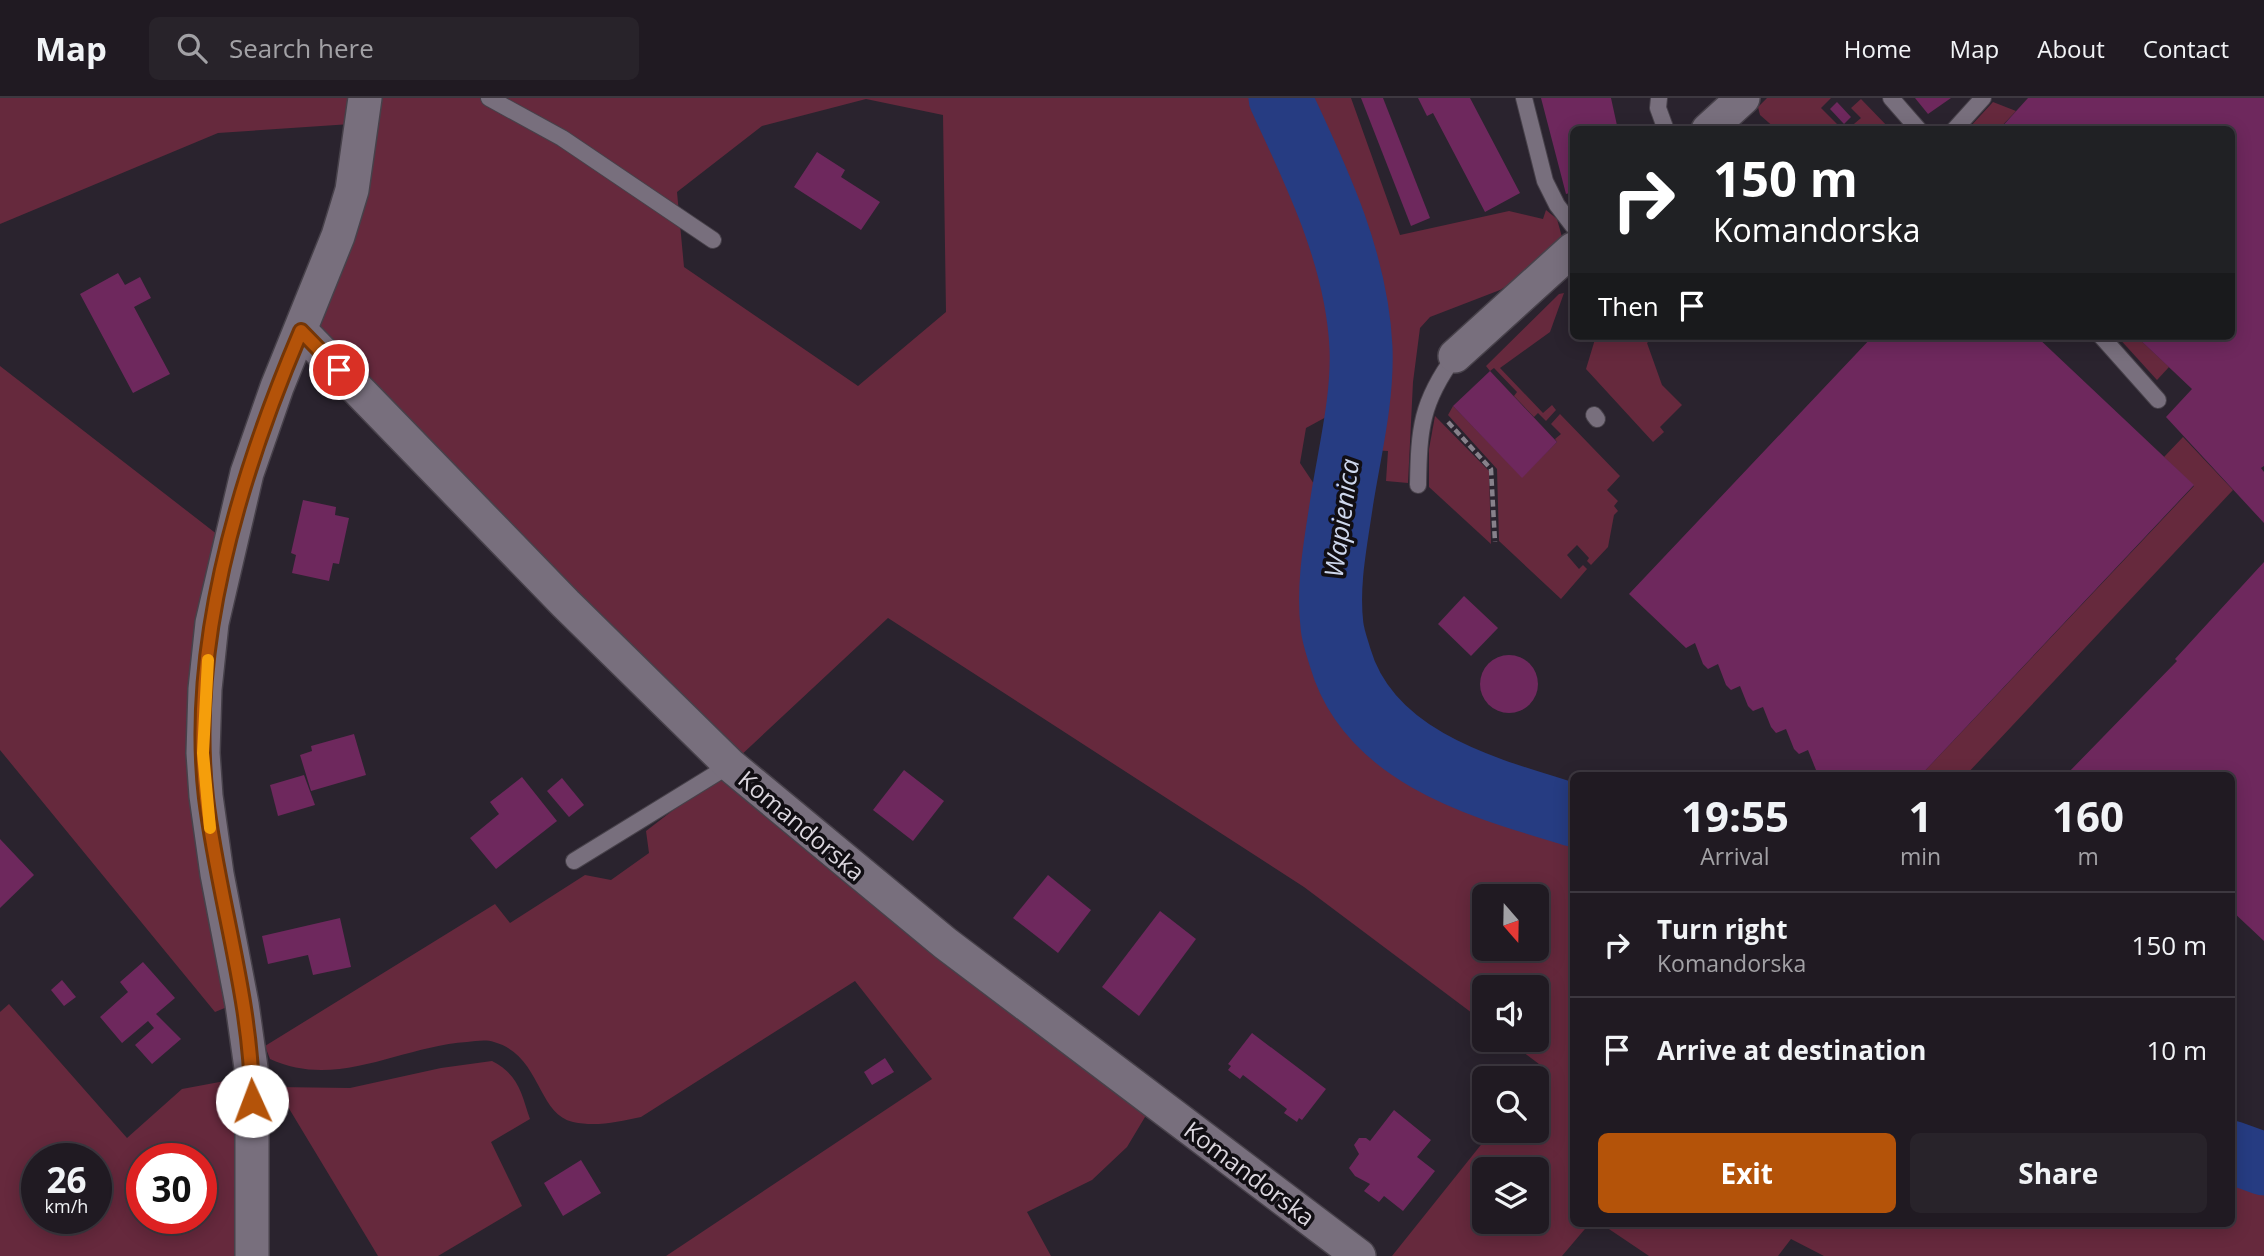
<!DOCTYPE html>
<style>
:root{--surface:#201a22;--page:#28232a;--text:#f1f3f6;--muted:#a2a1a5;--line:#3d3840;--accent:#b45309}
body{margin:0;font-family:"Open Sans",sans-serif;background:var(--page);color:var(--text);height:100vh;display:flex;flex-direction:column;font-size:26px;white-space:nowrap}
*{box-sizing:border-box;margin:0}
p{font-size:23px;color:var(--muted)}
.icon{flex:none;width:38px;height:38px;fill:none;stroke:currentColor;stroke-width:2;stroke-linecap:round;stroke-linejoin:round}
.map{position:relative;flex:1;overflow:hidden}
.panel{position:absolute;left:1570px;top:674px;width:665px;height:455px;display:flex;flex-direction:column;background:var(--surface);border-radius:10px;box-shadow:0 4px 18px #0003,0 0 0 2px var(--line)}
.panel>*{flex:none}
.hud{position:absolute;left:1570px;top:28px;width:665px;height:214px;border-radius:10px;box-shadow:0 4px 18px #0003,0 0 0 2px var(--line);background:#202124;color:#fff;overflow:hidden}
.needle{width:46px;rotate:160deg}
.buttons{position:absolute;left:1472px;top:786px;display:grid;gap:14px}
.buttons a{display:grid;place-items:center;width:77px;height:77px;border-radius:10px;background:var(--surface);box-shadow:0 4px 18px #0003,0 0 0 2px var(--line);font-size:35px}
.speed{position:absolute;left:21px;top:1045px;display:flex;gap:14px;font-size:35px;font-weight:700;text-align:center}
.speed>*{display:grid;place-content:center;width:91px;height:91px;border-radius:50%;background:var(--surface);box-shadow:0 4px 18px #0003,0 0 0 2px var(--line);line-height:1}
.speed small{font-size:18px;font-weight:400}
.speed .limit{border:10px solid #d22;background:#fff;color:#111}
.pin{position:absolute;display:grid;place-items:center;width:60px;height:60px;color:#fff;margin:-30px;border:4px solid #fff;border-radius:50%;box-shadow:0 2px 7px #0007}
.me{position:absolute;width:77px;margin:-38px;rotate:358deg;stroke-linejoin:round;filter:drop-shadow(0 0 5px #0008)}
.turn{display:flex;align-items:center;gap:24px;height:147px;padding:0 28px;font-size:32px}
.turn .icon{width:91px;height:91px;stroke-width:2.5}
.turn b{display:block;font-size:49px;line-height:60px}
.then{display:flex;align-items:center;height:66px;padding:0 28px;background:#0003;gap:14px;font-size:26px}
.eta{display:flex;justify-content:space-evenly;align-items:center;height:119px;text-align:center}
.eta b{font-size:42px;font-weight:700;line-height:49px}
.primary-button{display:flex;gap:14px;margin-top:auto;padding:14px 28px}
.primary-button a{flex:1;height:80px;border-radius:10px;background:var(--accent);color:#fff;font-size:28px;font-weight:700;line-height:80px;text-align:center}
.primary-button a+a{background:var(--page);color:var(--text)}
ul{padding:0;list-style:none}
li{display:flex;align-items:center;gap:21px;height:105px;padding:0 28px;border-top:2px solid var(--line)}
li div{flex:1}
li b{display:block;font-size:26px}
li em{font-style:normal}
header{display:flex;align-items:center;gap:42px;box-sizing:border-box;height:98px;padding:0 35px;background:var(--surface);border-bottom:2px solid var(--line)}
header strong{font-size:33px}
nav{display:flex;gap:38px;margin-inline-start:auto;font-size:24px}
.search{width:490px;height:63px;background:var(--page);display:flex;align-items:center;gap:18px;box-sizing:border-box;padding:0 24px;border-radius:10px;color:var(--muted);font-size:26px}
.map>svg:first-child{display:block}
.green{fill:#66293d;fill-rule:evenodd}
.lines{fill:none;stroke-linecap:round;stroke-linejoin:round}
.river{stroke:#263c82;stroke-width:63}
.building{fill:#6e285d}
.service-casing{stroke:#47414a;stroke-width:18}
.minor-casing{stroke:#47414a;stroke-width:36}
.path{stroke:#87818b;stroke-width:4.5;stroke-dasharray:7 3.5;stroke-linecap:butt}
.service{stroke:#786f7d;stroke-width:16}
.minor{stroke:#786f7d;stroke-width:33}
.route-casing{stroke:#753606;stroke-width:18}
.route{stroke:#b45309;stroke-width:12}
.slow{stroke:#f59e0b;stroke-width:12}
.labels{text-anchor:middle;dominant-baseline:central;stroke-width:7;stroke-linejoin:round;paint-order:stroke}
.street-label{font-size:24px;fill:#dbd6de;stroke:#110e13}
.water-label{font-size:26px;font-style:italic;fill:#ced7ec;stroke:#110e13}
</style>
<header>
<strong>Map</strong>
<div class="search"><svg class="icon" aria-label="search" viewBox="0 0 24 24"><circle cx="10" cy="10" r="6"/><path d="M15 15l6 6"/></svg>Search here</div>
<nav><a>Home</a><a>Map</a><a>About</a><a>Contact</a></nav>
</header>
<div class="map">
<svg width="2264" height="1158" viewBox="0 0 2264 1158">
<rect width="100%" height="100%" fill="#2a232e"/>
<!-- green -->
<g class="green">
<polygon points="0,0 352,0 351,26 218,35 0,126"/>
<path d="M 379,0 L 1256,0 L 1266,24 L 1301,83 L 1330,159 L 1338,214 L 1338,296 L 1328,318 L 1306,330 L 1300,365 L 1322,398 L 1318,529 L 1330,579 L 1355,621 L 1385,654 L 1439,686 L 1573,729 L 1573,1125 L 1590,1125 L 1562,1158 L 1392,1158 L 1492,1033 L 1536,1032 L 1536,980 L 1534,980 L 1543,969 L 1507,942 L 1536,942 L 1536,889 L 1484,889 L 1484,924 L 1304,789 L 888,520 L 738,660 L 315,230 ZM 866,1 L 943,17 L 946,214 L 858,288 L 684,169 L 677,94 L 762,28 ZM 1484,798 L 1536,798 L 1536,850 L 1484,850 ZM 1484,1071 L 1536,1071 L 1536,1124 L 1484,1124 Z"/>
<polygon points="1297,0 1351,0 1400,137 1509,113 1543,121 1546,112 1557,121 1562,139 1528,175 1500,192 1430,219 1420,230 1413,284 1408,385 1386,383 1388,353 1371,352 1381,211 1373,173 1343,108"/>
<polygon points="1767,0 1831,0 1821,10 1842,31 1776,31 1760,17 1758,9"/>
<polygon points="1861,1 1890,31 1848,31 1861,20 1851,10"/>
<polygon points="1993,4 2016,13 1999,31 1968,31"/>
<polygon points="1564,195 1550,234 1500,270 1543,315 1552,307 1556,312 1546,323 1538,315 1534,319 1514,298 1517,294 1494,270 1490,273 1486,268 1559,196"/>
<polygon points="1596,238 1623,238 1630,244 1635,238 1654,238 1647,245 1662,287 1682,307 1660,329 1664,334 1653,344 1586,271"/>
<polygon points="2117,238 2136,238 2169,269 2157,282"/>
<polygon points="0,268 218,437 201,524 232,907 215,914 0,652"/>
<polygon points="1453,308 1522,379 1557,344 1555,341 1561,336 1551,326 1560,316 1620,378 1607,392 1618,403 1614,408 1618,413 1614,417 1608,449 1591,467 1587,463 1589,460 1577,447 1567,457 1579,471 1583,467 1587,471 1561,501 1499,443 1497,371 1448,317"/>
<polygon points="1435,318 1489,373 1491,446 1429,389 1429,351"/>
<polygon points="2183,339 2233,392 1966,677 1921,677 2194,388 2164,359"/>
<path d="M 729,682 L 1148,1014 L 1127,1049 L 1092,1082 L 1027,1114 L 1051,1158 L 666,1158 L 932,981 L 855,883 L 641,1019 C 618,1024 596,1029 573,1024 C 537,1016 541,957 494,944 C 486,941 476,943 467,944 C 401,948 337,992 270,961 L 265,948 L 495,806 L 510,825 L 585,777 L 611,782 L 649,755 L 646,733 L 711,683 Z"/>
<path d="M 9,906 L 127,1040 L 182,991 L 241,980 L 241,1158 L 0,1158 L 0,914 ZM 37,1060 L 96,1060 L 96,1120 L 37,1120 ZM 142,1060 L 201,1060 L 201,1120 L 142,1120 Z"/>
<path d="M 492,963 C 519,977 521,995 530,1021 L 491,1044 L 522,1108 L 438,1158 L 378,1158 L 276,989 L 350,990 L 441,970 Z"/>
<polygon points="2231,1063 2264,1076 2264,1158 1824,1158 1791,1141 1778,1158 1649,1158 1600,1125 2231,1125"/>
</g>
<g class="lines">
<!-- river -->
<g class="river">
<path d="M 1280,0 C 1317,79 1357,161 1361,250 C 1363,300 1350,352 1342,402 C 1336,444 1327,485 1332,528 C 1333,538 1337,549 1340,559 C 1369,660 1484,690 1573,717"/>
<polyline points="2231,1054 2264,1066"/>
</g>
</g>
<!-- building -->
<g class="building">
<polygon points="1361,0 1383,0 1430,120 1411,128"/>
<polygon points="1418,0 1470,0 1520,95 1485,114 1433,15 1427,18"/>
<polygon points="1541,0 1611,0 1618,32 1573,32 1573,94 1566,96"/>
<polygon points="1915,0 1951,0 1928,16"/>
<polygon points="2028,0 2264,0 2264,368 2261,370 2264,374 2264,425 2166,319 2192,291 2136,238 2231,238 2231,32 1999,32"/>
<polygon points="1837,4 1851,19 1844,26 1830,11"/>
<polygon points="817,54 845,72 841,79 880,104 861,132 794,89"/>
<polygon points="118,175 125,187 140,179 151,200 134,209 170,276 133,295 80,196"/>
<polygon points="1873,238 2036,238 2194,387 1921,677 1833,677 1831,673 1822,677 1816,672 1808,652 1799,656 1794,651 1786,631 1776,635 1771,629 1763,609 1753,613 1748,608 1740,588 1731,592 1726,587 1718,566 1708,571 1703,566 1695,545 1686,550 1629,496"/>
<polygon points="1490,273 1557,344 1522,380 1453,308"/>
<polygon points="303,402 336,409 335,417 349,420 339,466 333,465 329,483 292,475 296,457 291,455"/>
<polygon points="2264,464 2264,843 2231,812 2231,677 2066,677 2177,563 2175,561"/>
<polygon points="1464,498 1498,530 1471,558 1438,526"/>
<circle cx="1509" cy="586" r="29"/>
<polygon points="354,636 366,677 311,693 300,657 312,653 311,648"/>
<polygon points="904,672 944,703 913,743 873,712"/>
<polygon points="304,677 315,707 278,718 270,687"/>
<polygon points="522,679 557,723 496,771 470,740 499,716 490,704"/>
<polygon points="562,680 584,707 569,719 547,693"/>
<polygon points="0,741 34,777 0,810"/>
<polygon points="1048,777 1091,812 1058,855 1013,820"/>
<polygon points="1160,813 1196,841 1139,918 1102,889"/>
<polygon points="340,820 351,869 313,877 308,857 268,866 262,838"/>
<polygon points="143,864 175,900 156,916 181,941 152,966 135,947 154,930 148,923 122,945 100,919 128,894 120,884"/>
<polygon points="62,882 76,899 64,908 51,892"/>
<polygon points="1252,935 1326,991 1302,1022 1299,1020 1297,1024 1284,1015 1287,1011 1278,1004 1243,977 1240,981 1228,972 1231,968 1228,966"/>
<polygon points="885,960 894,974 872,987 864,974"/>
<polygon points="1394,1012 1431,1042 1417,1059 1435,1073 1403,1113 1384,1098 1379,1104 1364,1093 1370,1086 1355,1078 1349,1070 1359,1056 1354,1047 1359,1040 1366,1040 1370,1043"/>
<polygon points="581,1062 601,1095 563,1118 544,1085"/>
</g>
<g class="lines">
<defs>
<g id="service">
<polyline points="489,0 562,40 713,142"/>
<polyline points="1524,0 1545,83 1557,107 1573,128"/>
<polyline points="1659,0 1658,10 1666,32"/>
<polyline points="1891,0 1919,32"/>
<polyline points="1954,32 1983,0"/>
<polyline points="2101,238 2158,302"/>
<polyline points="1594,317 1597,321"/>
<path d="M 1418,387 C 1419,331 1421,304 1455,258"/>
<polyline points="574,763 730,667"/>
</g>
<g id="minor">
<polyline points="1708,32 1743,0"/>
<polyline points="301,233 566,506 730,667 945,845 1359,1158"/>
<polyline points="1455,258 1573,151"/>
<polyline points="252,1158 252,977 242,906 217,776 206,698 203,655 205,591 212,525 247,375 277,289 338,138 352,92 365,0"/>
</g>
</defs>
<!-- service casing -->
<use href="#service" class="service-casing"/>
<!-- minor casing -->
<use href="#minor" class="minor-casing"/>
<!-- path -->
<polyline class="path" points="1448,324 1491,371 1495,444"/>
<!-- service -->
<use href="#service" class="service"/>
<!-- minor -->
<use href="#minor" class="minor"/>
</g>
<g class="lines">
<defs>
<path id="route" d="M 252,1003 C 252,903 218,800 206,700 C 188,545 241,374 301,233 L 339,272"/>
</defs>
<!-- route casing -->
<use href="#route" class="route-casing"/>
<!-- route -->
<use href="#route" class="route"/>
<!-- slow -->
<polyline class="slow" points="208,562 203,655 210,730"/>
</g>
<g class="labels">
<!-- street labels -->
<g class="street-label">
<text transform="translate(802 727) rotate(40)">Komandorska</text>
<text transform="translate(1250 1075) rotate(37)">Komandorska</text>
</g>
<!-- water labels -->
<g class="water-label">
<text transform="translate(1341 420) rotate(-82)">Wapienica</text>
</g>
</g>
</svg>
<div class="buttons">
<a><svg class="needle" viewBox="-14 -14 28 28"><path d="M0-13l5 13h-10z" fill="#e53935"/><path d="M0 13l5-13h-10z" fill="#a2a1a5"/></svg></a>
<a><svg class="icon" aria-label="sound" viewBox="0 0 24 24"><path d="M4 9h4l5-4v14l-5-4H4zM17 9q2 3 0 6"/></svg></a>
<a><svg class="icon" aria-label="search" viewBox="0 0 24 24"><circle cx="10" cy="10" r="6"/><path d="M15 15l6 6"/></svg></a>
<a><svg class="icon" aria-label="layers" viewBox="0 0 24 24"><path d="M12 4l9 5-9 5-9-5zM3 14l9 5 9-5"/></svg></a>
</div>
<div class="speed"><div>26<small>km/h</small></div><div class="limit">30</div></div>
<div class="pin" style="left:339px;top:272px;background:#d93025"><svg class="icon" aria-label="arrive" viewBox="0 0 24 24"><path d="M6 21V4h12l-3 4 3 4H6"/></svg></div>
<svg class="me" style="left:252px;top:1003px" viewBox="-20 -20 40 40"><circle r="19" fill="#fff"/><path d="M0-13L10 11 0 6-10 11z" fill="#b45309"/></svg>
<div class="hud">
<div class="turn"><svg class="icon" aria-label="right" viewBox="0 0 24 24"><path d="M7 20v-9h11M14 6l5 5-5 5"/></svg><div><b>150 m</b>Komandorska</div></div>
<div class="then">Then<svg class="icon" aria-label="arrive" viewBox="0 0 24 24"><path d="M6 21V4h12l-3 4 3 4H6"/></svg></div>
</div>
<section class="panel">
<div class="eta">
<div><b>19:55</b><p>Arrival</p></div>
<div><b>1</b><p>min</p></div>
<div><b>160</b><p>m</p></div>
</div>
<ul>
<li><svg class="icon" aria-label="right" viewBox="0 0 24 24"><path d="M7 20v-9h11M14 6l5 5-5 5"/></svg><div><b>Turn right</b><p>Komandorska</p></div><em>150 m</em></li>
<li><svg class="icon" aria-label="arrive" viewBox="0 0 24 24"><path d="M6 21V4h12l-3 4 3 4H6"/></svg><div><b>Arrive at destination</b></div><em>10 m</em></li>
</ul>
<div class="primary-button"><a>Exit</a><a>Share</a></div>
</section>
</div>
